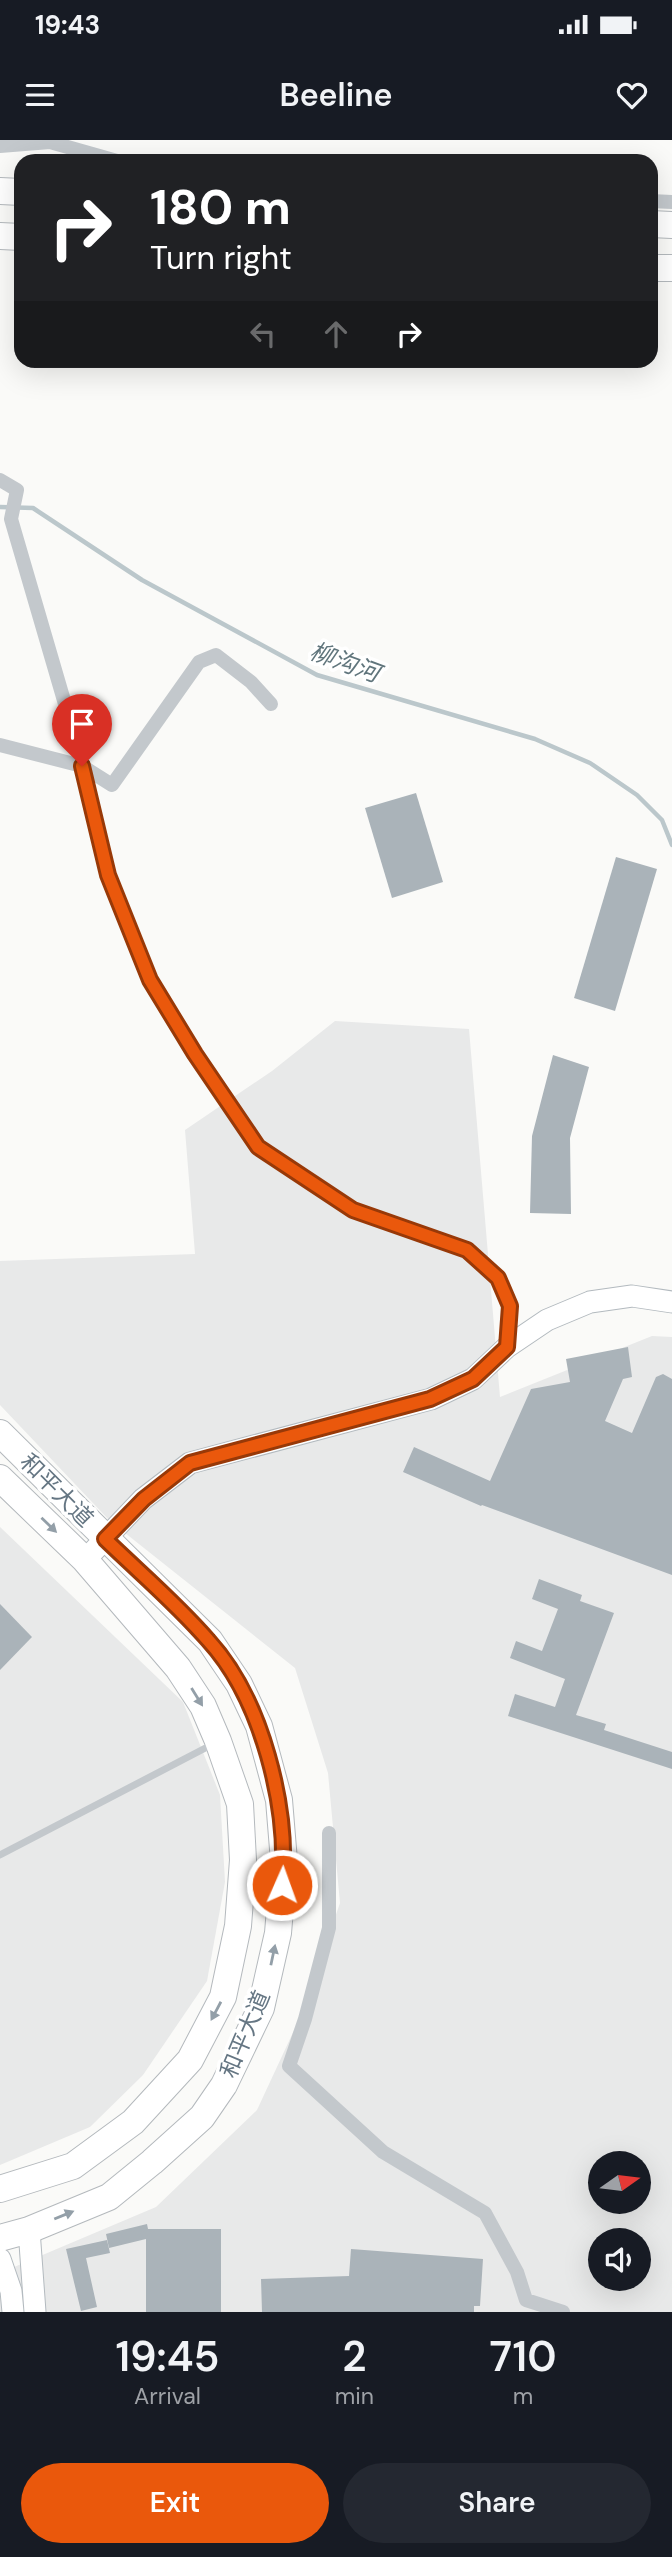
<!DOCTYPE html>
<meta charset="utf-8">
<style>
:root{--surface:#171b24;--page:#242831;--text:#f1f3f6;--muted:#9ea1a6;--accent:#ea580c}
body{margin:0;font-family:"DM Sans","Noto Sans SC",sans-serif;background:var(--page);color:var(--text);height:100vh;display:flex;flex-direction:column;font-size:26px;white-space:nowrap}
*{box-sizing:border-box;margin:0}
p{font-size:23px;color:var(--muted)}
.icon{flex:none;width:38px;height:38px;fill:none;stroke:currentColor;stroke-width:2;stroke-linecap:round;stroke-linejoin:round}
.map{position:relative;height:2172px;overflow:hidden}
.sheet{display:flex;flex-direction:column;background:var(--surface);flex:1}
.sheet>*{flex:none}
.banner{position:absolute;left:14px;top:14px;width:644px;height:214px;border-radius:21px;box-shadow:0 7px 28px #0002;background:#202124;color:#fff;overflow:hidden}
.needle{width:46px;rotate:76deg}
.buttons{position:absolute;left:588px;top:2011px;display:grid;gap:14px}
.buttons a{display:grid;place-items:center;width:63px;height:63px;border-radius:50%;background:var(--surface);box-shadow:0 7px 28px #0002;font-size:35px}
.pin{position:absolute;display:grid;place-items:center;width:60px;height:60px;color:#fff;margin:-72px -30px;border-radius:50% 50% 50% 0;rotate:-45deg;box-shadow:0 0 7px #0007}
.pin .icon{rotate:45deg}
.me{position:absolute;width:77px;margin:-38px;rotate:2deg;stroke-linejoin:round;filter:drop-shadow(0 0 5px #0008)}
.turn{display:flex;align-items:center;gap:24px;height:147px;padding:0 21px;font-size:32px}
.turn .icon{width:91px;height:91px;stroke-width:2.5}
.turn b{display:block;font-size:49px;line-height:60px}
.lanes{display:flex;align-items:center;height:66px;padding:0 21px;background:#0003;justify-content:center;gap:35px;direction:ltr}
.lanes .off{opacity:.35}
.eta{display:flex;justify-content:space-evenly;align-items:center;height:119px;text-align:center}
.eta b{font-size:42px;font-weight:600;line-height:49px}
.primary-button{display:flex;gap:14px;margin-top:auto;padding:14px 21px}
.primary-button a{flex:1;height:80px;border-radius:42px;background:var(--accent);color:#fff;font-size:28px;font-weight:600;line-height:80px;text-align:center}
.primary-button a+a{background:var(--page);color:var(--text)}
.status{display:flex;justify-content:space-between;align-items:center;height:49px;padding:0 35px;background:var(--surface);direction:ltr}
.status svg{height:19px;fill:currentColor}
header{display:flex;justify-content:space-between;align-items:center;height:91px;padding:0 21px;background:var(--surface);font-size:32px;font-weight:600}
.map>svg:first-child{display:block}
.built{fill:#e8e9e9;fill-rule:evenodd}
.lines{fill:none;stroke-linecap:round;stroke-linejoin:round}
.stream{stroke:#bbc7cb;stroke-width:4.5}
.building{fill:#aab3b9}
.secondary-casing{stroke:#b3babf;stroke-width:23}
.highway-casing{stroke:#b4b9bd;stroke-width:28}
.lane{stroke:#c3c8cc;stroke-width:7}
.street{stroke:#c3c8cc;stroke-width:14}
.secondary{stroke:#fff;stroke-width:21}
.highway{stroke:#fff;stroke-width:26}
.oneway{fill:#939fa8}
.route-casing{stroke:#983908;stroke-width:18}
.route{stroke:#ea580c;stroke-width:12}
.labels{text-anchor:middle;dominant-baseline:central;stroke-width:7;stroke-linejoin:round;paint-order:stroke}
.street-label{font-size:23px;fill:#657683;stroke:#fff}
.water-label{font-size:24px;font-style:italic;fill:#60757c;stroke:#fff}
</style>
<div class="status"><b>19:43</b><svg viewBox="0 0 49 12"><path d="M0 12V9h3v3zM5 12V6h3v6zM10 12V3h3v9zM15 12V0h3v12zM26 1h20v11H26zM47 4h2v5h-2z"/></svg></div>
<header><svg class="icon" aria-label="menu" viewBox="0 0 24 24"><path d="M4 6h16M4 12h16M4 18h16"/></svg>Beeline<svg class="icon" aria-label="heart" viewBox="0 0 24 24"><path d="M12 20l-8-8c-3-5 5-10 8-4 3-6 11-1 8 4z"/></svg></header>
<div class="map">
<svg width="672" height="2172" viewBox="0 0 672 2172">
<rect width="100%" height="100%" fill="#fafaf8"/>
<!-- built -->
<g class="built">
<path d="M 335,881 L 469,889 L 500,1257 L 652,1196 L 672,1197 L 672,2172 L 0,2172 L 0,2133 L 156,2067 L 257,1970 L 302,1873 L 340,1763 L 328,1633 L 295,1528 L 110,1381 L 0,1265 L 0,1121 L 195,1114 L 185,990 L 272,931 ZM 600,2023 L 639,2023 L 639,2062 L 600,2062 ZM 600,2100 L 639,2100 L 639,2138 L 600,2138 Z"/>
<polygon points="0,1387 183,1562 220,1655 225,1742 207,1841 143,1935 90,1987 0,2025"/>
</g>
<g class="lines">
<!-- stream -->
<polyline class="stream" points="0,367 33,368 142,440 317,535 535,599 590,623 637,655 662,680 672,705"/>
</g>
<!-- building -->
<g class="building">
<polygon points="416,653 443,742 392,758 365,668"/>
<polygon points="616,717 657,729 615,871 574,858"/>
<polygon points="553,915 589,927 570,998 571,1074 530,1073 532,996"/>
<polygon points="628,1207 632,1237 623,1239 605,1281 632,1293 656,1237 663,1234 672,1239 672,1435 482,1365 481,1366 403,1332 414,1307 490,1341 531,1249 570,1242 566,1219"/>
<polygon points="539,1439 582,1455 580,1461 614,1473 576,1575 606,1584 604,1590 672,1612 672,1629 508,1576 515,1554 555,1567 565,1539 510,1518 516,1501 542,1511 558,1469 532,1459"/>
<polygon points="0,1464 32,1497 0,1530"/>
<polygon points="147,2084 148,2089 221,2089 221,2172 146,2172 146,2099 109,2108 106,2094"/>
<polygon points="107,2100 110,2113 86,2118 97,2167 81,2171 66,2109"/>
<polygon points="351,2109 483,2119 480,2166 474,2166 474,2172 262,2172 261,2139 349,2136"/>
</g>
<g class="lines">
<defs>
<g id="secondary">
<polyline points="85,1420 143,1359 190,1323 431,1259 473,1239 507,1207 547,1180 590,1162 632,1156 672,1162"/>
<polyline points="29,2090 35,2172"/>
<polyline points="0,2119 11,2151 13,2172"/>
</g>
<g id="highway">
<polyline points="0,51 21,52"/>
<polyline points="651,84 672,85"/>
<polyline points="0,96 21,97"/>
<polyline points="651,128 672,128"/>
<polyline points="0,1293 210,1501 239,1544 259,1586 279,1660 284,1721 278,1793 261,1868 224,1945 202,1977 152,2022 109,2057 29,2090 0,2098"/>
<polyline points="0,1338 85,1420 178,1528 203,1566 218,1601 240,1664 243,1720 238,1786 223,1857 190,1920 133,1982 73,2026 0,2049"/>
</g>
</defs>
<!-- secondary casing -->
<use href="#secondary" class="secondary-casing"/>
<!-- highway casing -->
<use href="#highway" class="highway-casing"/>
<!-- lane -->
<polyline class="lane" points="0,1715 215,1603"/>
<!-- street -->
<g class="street">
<polyline points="0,6 50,2 117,21"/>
<polyline points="651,61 672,62"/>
<polyline points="0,340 17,350 11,379 79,612 108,735 150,840 195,914 258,1008 353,1070 467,1110 498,1138 510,1166 507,1207"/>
<polyline points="0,605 82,626 112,645 199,522 216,515 251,542 271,564"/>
<polyline points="329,1693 329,1788 305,1879 289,1926 383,2012 485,2073 517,2132 526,2160 563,2172"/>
</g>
<!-- secondary -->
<use href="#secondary" class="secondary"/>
<!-- highway -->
<use href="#highway" class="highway"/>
</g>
<!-- one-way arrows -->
<defs><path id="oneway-solid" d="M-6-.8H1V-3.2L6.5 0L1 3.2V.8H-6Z" transform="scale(1.75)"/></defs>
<g class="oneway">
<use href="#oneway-solid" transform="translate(49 1385) rotate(44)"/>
<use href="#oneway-solid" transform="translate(197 1557) rotate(58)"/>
<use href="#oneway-solid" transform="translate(273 1815) rotate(-78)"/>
<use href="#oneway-solid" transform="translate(216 1871) rotate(118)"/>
<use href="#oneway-solid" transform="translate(64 2075) rotate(-22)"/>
</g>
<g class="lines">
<defs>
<path id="route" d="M 82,626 L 108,735 L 150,840 L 195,914 L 258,1007 L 353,1070 L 467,1110 L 498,1138 L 510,1166 L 507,1207 L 473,1239 L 430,1259 L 190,1323 L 144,1359 L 105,1399 C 139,1432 177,1464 208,1500 C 262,1559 289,1667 282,1745"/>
</defs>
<!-- route casing -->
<use href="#route" class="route-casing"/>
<!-- route -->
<use href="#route" class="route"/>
</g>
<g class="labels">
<!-- street labels -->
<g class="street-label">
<text transform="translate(57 1350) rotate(45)">和平大道</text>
<text transform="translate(245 1894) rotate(-67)">和平大道</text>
</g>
<!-- water labels -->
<g class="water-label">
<text transform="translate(345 522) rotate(20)">柳沟河</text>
</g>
</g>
</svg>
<div class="buttons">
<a><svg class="needle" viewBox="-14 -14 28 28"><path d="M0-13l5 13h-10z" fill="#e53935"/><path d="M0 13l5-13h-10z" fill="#9ea1a6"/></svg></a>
<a><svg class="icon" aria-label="sound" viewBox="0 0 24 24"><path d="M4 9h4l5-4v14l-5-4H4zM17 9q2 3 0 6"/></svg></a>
</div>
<div class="pin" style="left:82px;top:626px;background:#d93025"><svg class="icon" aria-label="arrive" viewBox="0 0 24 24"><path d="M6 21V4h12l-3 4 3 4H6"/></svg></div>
<svg class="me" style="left:282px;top:1745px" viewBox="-20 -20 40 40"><circle r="17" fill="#ea580c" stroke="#fff" stroke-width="3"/><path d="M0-11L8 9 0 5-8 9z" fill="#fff"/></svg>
<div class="banner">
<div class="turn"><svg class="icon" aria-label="right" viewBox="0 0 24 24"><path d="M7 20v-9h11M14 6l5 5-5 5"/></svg><div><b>180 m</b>Turn right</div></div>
<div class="lanes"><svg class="icon off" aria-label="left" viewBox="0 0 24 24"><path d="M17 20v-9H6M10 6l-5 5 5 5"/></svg><svg class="icon off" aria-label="ahead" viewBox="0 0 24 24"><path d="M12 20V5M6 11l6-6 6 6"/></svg><svg class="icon" aria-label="right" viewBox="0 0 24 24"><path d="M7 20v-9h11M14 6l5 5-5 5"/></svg></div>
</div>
</div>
<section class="sheet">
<div class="eta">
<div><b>19:45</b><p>Arrival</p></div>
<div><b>2</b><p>min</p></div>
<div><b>710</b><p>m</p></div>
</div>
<div class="primary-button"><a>Exit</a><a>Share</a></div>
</section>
